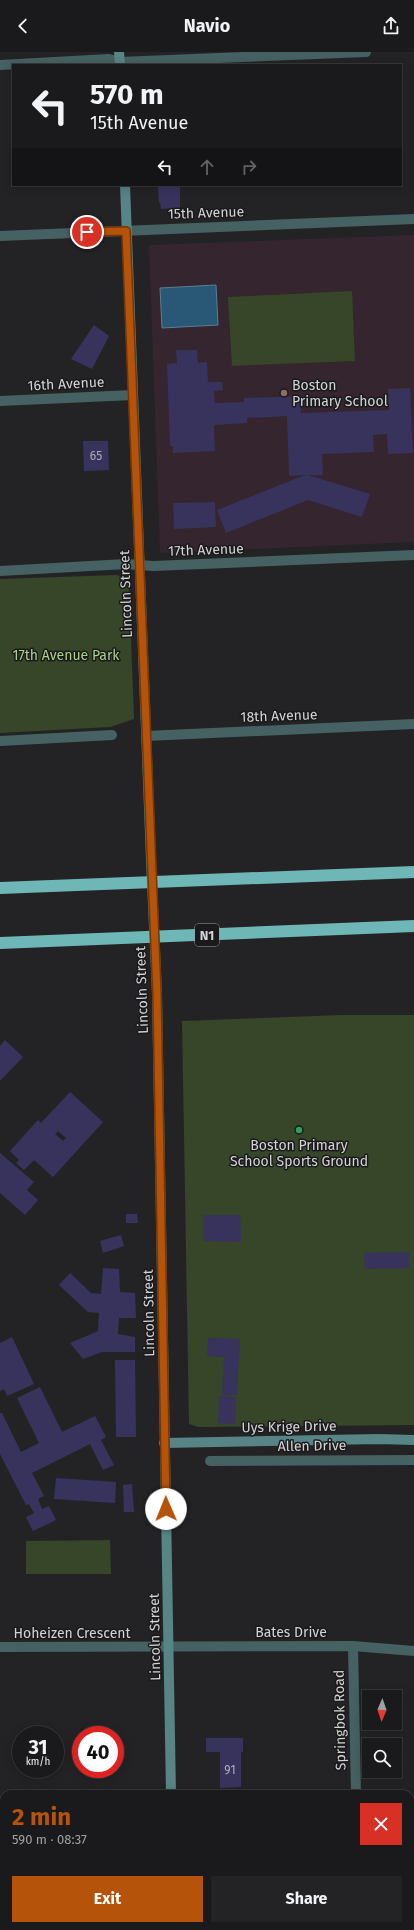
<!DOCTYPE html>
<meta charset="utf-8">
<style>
:root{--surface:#1a1a1c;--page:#232325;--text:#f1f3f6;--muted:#9fa1a3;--line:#38383b;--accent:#b45309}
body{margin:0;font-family:"Fira Sans",sans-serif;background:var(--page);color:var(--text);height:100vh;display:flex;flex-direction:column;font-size:15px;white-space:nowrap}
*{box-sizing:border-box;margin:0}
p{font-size:13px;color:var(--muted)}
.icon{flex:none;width:22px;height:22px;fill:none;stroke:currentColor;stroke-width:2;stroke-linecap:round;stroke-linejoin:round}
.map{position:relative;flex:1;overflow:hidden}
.sheet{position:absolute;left:0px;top:1738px;width:414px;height:140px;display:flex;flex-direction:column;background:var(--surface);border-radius:12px 12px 0 0;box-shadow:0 2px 10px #0003,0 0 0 1px var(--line)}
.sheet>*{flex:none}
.guide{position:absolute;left:12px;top:12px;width:390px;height:122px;border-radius:0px;box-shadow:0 2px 10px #0003,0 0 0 1px var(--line);background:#1a1a1c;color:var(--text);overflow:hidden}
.needle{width:26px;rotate:182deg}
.buttons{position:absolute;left:362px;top:1638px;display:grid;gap:8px}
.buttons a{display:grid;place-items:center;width:40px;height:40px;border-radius:0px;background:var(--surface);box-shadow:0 2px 10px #0003,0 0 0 1px var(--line);font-size:20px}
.speed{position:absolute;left:12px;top:1674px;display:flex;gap:8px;font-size:20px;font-weight:700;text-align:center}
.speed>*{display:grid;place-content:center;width:52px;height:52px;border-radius:50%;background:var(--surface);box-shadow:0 2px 10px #0003,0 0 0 1px var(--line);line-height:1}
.speed small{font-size:10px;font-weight:400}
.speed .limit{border:6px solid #d22;background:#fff;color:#111}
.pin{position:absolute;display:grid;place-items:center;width:34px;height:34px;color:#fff;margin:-17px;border:2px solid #fff;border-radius:50%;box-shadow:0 1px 4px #0007}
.me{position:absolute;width:44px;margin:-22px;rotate:359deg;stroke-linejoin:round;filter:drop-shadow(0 0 3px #0008)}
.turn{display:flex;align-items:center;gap:14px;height:84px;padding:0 12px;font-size:18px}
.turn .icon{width:52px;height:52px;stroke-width:2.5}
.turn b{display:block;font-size:28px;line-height:34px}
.lanes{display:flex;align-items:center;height:38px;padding:0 12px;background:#0003;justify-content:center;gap:20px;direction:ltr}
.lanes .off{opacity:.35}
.round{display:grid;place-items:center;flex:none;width:42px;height:42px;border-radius:0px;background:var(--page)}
.headline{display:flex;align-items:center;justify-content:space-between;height:68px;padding:0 12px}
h1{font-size:24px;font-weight:700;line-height:30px;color:var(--accent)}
.cta{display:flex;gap:8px;margin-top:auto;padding:8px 12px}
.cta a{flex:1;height:46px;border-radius:0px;background:var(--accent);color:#fff;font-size:16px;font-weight:700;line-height:46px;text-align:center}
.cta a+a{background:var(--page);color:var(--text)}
header{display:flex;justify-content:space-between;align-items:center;height:52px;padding:0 12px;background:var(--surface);font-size:18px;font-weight:700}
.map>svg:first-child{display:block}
.education{fill:#35252f}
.green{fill:#374529}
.water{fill:#285876;stroke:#5c7d93}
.building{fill:#38335d;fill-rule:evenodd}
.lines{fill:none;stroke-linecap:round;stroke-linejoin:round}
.street{stroke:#466161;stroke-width:10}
.secondary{stroke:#578484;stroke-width:10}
.highway{stroke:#6fb7b7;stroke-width:12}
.secondary-bridge{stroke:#578484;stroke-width:10}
.route-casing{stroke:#753606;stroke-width:10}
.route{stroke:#b45309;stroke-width:7}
.education-dot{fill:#8d6e63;stroke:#1a1a1c;stroke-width:1.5}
.leisure-dot{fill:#2e9e5b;stroke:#1a1a1c;stroke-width:1.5}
.labels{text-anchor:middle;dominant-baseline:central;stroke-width:3;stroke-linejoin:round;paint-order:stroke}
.number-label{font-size:12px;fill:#adacb8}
.shield{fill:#1a1a1c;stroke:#9c9c9e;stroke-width:1}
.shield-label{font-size:13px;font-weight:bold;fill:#d4d4d6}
.street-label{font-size:14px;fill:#d4d4d6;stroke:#1a1a1c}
.poi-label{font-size:14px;fill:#d4d4d6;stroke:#1a1a1c;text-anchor:start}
.park-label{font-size:14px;fill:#abd08a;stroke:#1a1a1c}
</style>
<header><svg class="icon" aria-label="back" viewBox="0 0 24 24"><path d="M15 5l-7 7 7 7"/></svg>Navio<svg class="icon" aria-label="share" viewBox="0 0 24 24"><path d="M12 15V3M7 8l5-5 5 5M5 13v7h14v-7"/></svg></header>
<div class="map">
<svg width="414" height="1878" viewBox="0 0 414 1878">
<rect width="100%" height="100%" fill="#232326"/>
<!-- education -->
<polygon class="education" points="414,183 414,490 160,501 149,193"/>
<!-- green -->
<g class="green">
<polygon points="352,239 355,309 232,314 228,245"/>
<polygon points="117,523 126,526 129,533 134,667 110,675 0,681 0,527"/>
<polygon points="341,963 414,963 414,1373 198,1375 189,1372 182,969"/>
<polygon points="110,1488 111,1522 26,1522 26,1489"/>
</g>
<!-- water -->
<polygon class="water" points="216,233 218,273 162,276 160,236"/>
<!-- building -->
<g class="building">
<polygon points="158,133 180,133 180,156 161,157 160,151 159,151"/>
<polygon points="94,273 109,284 92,317 71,307"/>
<polygon points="176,298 197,298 198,311 207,310 208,330 222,330 223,338 214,339 215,351 244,350 244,346 301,344 301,361 389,358 388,337 410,336 413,401 388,402 387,382 373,383 374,400 322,402 323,423 308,423 370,442 362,465 308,448 226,481 217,458 305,423 289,424 287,364 247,366 247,371 214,373 215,399 173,401 173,394 170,394 167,312 177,311"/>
<polygon points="83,389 108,389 109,418 84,419"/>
<polygon points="215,450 216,475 174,477 173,451"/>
<polygon points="5,988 23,1005 0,1029 0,994"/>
<path d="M 70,1040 L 103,1070 L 53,1125 L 34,1108 L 24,1118 L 16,1111 L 19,1108 L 10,1099 L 38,1068 L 41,1071 ZM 58,1079 L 66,1086 L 63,1089 L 55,1082 Z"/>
<polygon points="0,1101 34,1130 27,1138 38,1148 25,1163 0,1141"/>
<polygon points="126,1162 137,1162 138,1171 126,1171"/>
<polygon points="203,1163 240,1163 241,1190 203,1189"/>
<polygon points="121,1183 124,1194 103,1201 100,1189"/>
<polygon points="409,1200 409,1216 365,1217 364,1201"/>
<polygon points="103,1216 119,1217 120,1240 135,1241 136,1266 119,1266 118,1282 135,1285 135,1300 102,1300 83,1307 70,1291 98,1279 99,1261 88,1260 59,1233 70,1221 91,1241 101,1242"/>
<polygon points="12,1285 34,1332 7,1344 4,1337 0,1339 0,1291"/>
<polygon points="208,1286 240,1287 237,1343 222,1343 224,1305 207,1304"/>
<polygon points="115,1308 135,1308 136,1385 116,1385"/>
<polygon points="40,1335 62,1380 95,1364 106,1385 101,1388 114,1413 103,1418 90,1392 32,1421 44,1444 38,1447 42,1457 49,1454 56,1468 33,1479 26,1465 34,1461 29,1452 26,1453 0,1402 0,1361 2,1361 21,1400 39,1391 17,1346"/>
<polygon points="219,1344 236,1345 235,1372 218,1371"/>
<polygon points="56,1426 116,1430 115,1451 54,1447"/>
<polygon points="132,1432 134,1460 124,1460 123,1433"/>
<polygon points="206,1686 243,1686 243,1700 241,1700 241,1735 220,1736 220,1700 206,1700"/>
</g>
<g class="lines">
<!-- street -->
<g class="street">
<polyline points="0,13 109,7 120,10 366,0"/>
<polyline points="0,184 414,167"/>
<polyline points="0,349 133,343"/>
<polyline points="0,519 126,512 153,514 414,503"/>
<polyline points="146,684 414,672"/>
<polyline points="0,689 112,683"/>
<polyline points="210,1409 414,1408"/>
<polyline points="353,1594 356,1742"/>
<polyline points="0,1595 353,1594 414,1599"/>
<polyline points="410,1791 414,1791"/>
<polyline points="358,1874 358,1878"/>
</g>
<!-- secondary -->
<g class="secondary">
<polyline points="119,0 120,13"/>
<polyline points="125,133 151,808"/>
<polyline points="157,942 171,1742"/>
<polyline points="164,1391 379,1387 414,1388"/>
<polyline points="173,1874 173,1878"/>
</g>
<!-- highway -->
<g class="highway">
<polyline points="0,836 414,820"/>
<polyline points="0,891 414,874"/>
</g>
<!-- secondary-bridge -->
<polyline class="secondary-bridge" points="151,808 157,942"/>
</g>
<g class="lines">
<defs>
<polyline id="route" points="87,180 126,179 157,942 166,1457"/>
</defs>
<!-- route casing -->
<use href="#route" class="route-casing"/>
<!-- route -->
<use href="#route" class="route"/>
</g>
<!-- markers -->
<circle class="education-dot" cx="284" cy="341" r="4"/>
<circle class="leisure-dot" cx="299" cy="1078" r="4"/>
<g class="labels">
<!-- number labels -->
<g class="number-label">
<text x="96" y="404">65</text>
<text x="230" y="1718">91</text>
</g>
<!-- shield labels -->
<rect class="shield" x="195" y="872" width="24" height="22" rx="3"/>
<g class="shield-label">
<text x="207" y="883">N1</text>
</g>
<!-- street labels -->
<g class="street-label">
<text transform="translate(206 161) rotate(-2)">15th Avenue</text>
<text transform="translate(66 332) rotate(-3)">16th Avenue</text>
<text transform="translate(206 498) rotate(-2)">17th Avenue</text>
<text transform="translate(126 542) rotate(-92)">Lincoln Street</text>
<text transform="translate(279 664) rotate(-2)">18th Avenue</text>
<text transform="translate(142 938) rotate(-92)">Lincoln Street</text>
<text transform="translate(149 1261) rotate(-91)">Lincoln Street</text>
<text transform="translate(289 1375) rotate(-1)">Uys Krige Drive</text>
<text transform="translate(312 1394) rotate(-1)">Allen Drive</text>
<text x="291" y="1580">Bates Drive</text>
<text x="72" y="1581">Hoheizen Crescent</text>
<text transform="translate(155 1585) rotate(-91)">Lincoln Street</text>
<text transform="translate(340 1668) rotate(-91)">Springbok Road</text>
</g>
<!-- poi labels -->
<g class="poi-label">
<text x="292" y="333">Boston<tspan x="292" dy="16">Primary School</tspan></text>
<text x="299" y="1093" text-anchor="middle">Boston Primary<tspan x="299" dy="16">School Sports Ground</tspan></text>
</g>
<!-- park labels -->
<g class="park-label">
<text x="66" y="603">17th Avenue Park</text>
</g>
</g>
</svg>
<div class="buttons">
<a><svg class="needle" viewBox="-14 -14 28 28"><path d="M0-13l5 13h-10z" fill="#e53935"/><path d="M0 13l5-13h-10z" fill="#9fa1a3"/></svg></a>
<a><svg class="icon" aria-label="search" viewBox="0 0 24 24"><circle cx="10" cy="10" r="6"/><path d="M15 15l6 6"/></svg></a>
</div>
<div class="speed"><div>31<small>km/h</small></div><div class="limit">40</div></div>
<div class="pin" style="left:87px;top:180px;background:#d93025"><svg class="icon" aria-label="arrive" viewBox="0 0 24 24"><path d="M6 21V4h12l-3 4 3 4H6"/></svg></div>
<svg class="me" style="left:166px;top:1457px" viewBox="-20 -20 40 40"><circle r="19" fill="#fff"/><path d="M0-13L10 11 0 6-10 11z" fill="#b45309"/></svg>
<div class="guide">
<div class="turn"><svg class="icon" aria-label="left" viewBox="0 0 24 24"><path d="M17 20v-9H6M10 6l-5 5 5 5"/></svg><div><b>570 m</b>15th Avenue</div></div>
<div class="lanes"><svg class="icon" aria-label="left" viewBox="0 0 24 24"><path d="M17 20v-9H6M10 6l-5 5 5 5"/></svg><svg class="icon off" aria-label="ahead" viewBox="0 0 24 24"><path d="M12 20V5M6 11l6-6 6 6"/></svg><svg class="icon off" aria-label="right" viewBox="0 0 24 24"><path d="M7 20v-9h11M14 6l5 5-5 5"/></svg></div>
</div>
<section class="sheet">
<div class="headline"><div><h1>2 min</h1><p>590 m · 08:37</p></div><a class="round" style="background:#d93025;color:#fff"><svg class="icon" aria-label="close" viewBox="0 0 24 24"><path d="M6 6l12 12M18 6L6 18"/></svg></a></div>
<div class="cta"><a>Exit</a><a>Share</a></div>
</section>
</div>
